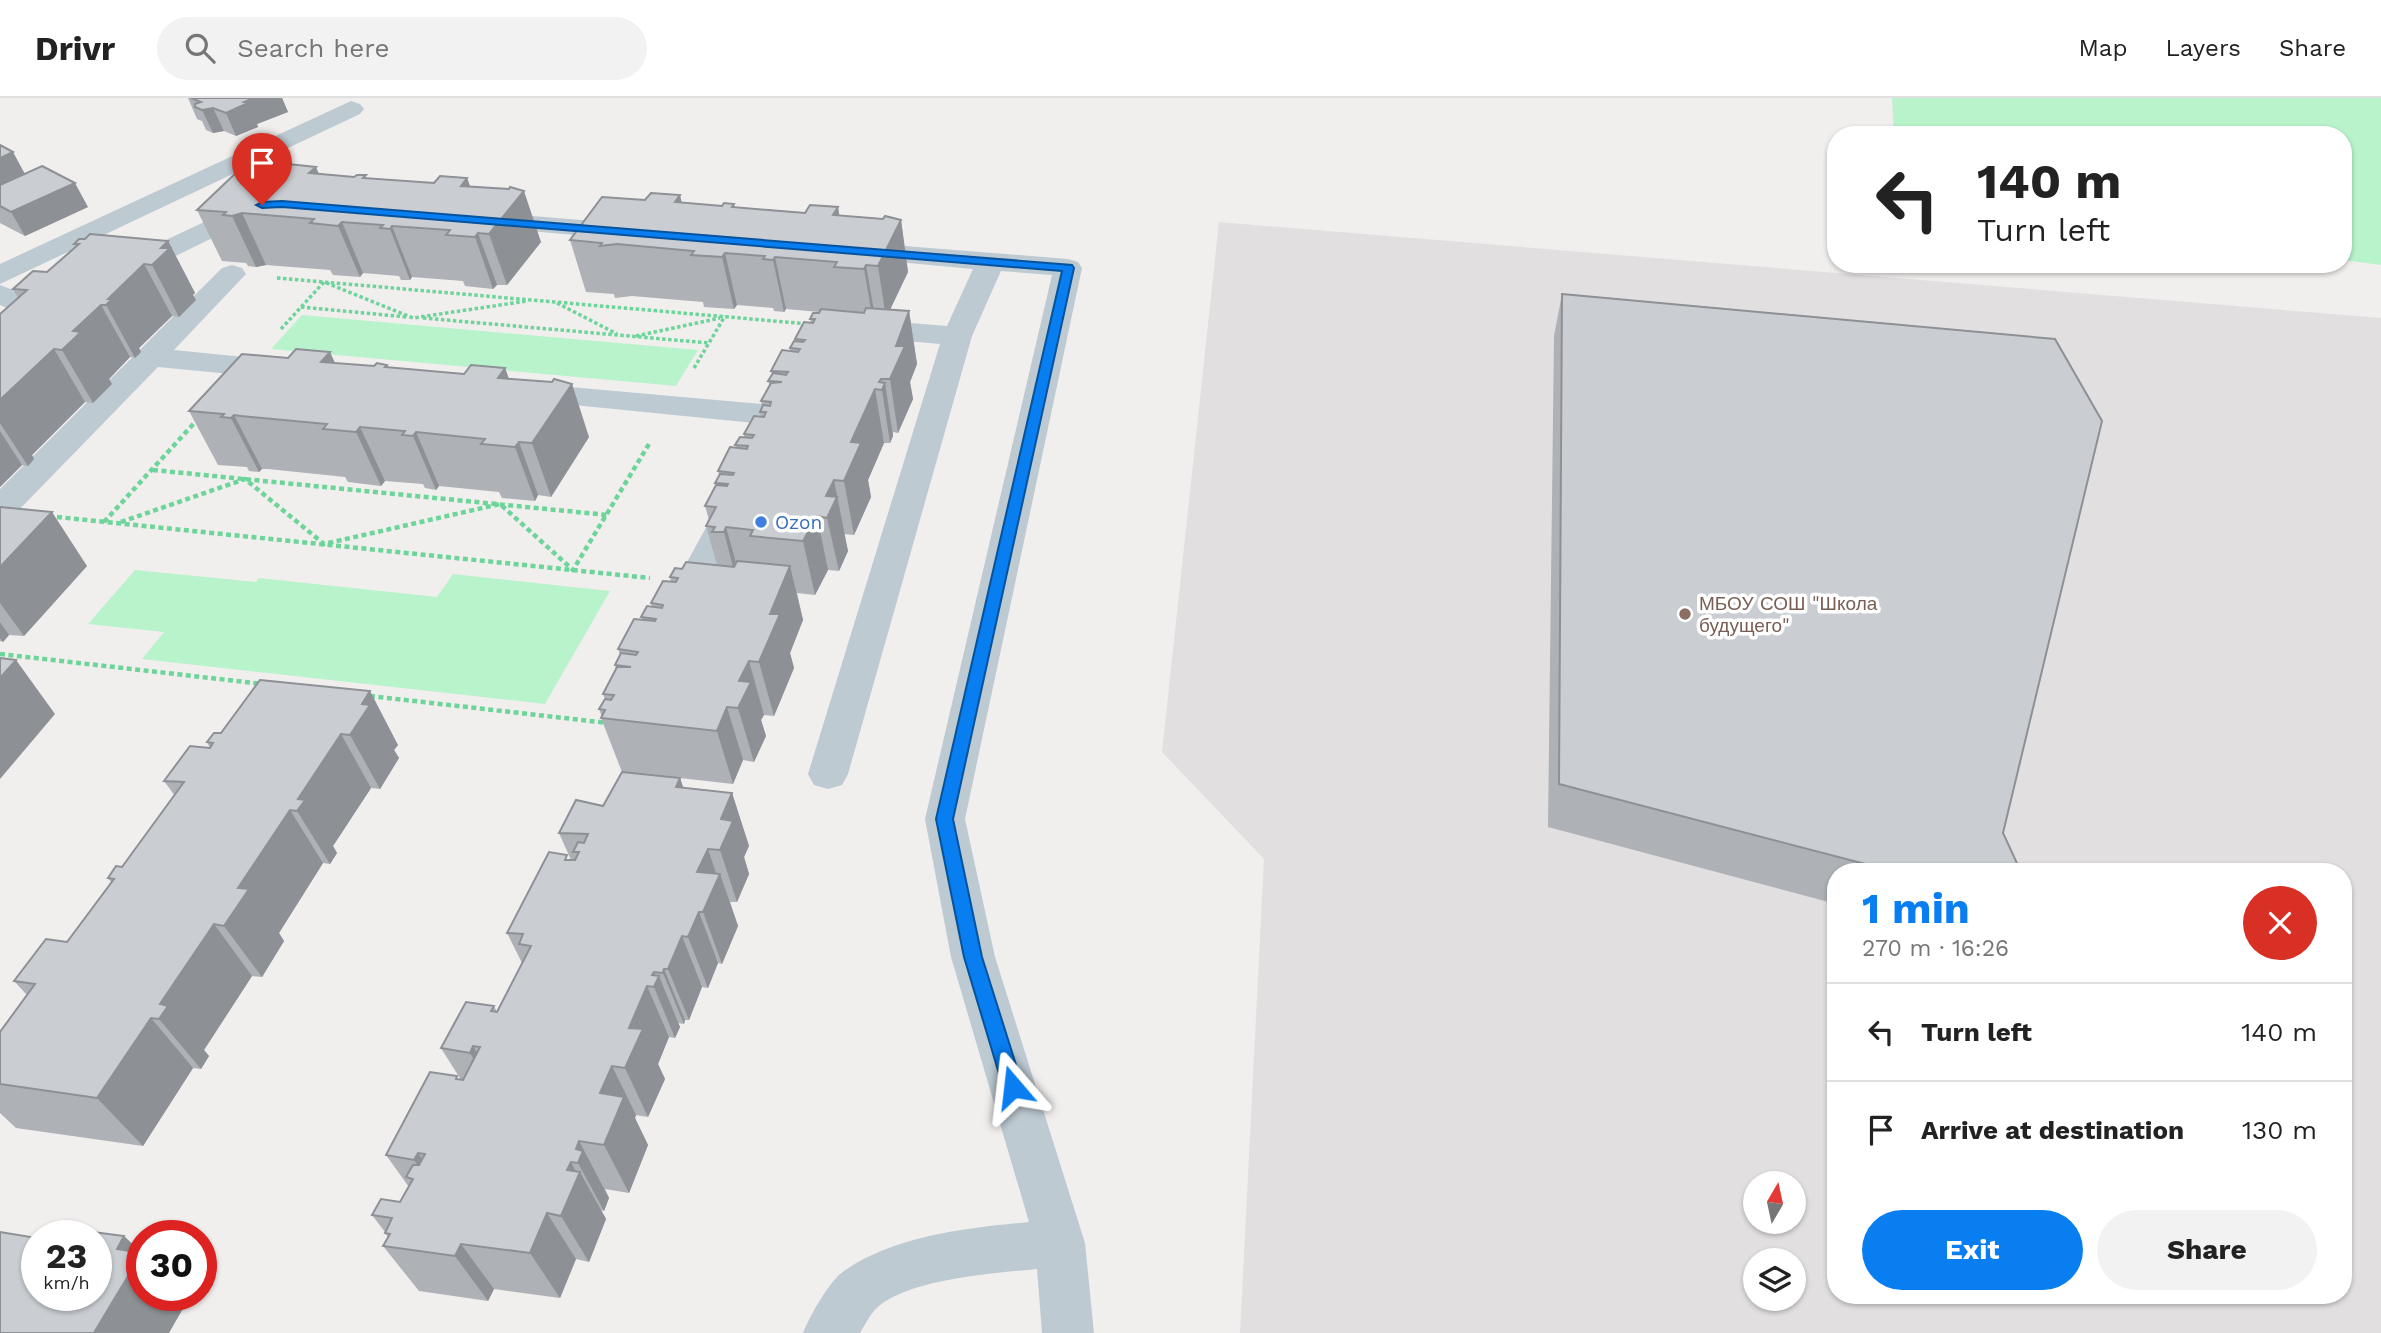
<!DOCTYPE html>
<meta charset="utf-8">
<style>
:root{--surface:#fff;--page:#f2f2f2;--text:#222;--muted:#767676;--line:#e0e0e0;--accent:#087ef1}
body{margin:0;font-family:"Work Sans",sans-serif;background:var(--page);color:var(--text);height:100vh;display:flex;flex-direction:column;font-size:26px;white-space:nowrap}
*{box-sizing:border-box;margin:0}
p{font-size:23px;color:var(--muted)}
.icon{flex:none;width:38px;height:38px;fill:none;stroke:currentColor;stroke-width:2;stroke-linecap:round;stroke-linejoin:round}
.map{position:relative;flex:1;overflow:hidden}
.details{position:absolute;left:1827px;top:765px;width:525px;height:441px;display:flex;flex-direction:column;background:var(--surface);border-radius:28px;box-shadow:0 2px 5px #0004}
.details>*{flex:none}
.top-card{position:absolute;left:1827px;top:28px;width:525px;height:147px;border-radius:28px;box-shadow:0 2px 5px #0004;background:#fff;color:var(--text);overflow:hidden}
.needle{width:46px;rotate:9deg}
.tools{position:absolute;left:1743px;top:1073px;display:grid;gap:14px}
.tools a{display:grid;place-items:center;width:63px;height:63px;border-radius:50%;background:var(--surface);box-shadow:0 2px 5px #0004;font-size:35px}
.speed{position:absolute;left:21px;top:1122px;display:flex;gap:14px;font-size:35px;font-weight:700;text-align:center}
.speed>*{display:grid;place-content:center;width:91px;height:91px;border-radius:50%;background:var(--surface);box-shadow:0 2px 5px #0004;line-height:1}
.speed small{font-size:18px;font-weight:400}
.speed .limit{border:10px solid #d22;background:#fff;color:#111}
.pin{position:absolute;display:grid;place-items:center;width:60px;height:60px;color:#fff;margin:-72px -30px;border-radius:50% 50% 50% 0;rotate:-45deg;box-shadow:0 0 7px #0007}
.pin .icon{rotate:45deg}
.me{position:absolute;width:77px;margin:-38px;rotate:343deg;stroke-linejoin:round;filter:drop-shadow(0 0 5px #0008)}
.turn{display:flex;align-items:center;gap:24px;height:147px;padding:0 35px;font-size:32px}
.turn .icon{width:91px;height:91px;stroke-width:2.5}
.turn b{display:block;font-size:49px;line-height:60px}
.round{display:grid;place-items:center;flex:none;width:74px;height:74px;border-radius:37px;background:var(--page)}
.head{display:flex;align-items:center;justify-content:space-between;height:119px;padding:0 35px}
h1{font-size:42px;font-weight:700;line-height:52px;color:var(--accent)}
.button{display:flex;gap:14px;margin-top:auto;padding:14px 35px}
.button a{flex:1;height:80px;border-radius:42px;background:var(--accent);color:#fff;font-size:28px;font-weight:700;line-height:80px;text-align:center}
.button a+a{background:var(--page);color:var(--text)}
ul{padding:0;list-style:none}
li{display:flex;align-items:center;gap:21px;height:98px;padding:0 35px;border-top:2px solid var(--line)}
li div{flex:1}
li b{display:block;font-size:26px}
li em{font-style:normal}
header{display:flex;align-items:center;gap:42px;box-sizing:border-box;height:98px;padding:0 35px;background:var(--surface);border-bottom:2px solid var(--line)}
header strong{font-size:33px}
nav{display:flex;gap:38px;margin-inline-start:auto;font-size:24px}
.search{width:490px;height:63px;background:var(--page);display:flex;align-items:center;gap:18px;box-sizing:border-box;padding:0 24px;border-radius:38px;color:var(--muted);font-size:26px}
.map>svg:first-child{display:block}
.education{fill:#e2dfe0;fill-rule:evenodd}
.green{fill:#b8f3cb}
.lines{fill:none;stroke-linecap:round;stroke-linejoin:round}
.path-far1{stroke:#6dd49a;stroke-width:3.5;stroke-dasharray:3.5 2.5;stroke-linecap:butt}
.path{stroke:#6dd49a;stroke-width:4.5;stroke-dasharray:5 3.5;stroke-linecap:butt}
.minor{fill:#bdcad2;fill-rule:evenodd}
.wall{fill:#aeb1b5}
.shaded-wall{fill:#8d9094}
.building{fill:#caced3;stroke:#8d9094;stroke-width:2}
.route{fill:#087ef1;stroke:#05529d;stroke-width:2}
.shop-dot{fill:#3f7fe0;stroke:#fff;stroke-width:2.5}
.education-dot{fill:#8d6e63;stroke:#fff;stroke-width:2.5}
.labels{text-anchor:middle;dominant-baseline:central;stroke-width:7;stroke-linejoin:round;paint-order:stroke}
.shop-label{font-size:19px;fill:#366cbe;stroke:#fff;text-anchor:start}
.education-label{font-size:19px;fill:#785e54;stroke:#fff;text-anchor:start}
</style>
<header>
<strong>Drivr</strong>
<div class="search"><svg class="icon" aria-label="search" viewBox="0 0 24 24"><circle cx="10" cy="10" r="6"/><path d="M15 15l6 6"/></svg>Search here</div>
<nav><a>Map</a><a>Layers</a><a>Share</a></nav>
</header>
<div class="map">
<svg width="2381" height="1235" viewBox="0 0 2381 1235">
<rect width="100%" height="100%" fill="#f1eeee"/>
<!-- education -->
<path class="education" d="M 1219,124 L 2381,220 L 2381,1235 L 1240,1235 L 1264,761 L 1162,654 ZM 1836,774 L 2343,774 L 2343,1197 L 1836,1197 ZM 1755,1085 L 1794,1085 L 1794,1124 L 1755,1124 ZM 1755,1162 L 1794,1162 L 1794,1200 L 1755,1200 Z"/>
<!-- green -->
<g class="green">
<polygon points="1892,0 2381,0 2381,167 2343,162 2343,37 1894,37"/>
<polygon points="302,217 698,252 676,288 271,251"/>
<polygon points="135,472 256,484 259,480 437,499 453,476 610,493 545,606 142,561 164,534 88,526"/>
</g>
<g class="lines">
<!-- path-far1 -->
<g class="path-far1">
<polyline points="277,180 809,226"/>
<polyline points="557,205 617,236"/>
<polyline points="301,209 407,219"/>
<polyline points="423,220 709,245"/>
<polyline points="281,231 324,184 413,220 527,203"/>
<polyline points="636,238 720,220"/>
<polyline points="694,270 725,218"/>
</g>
<!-- path -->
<g class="path">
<polyline points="153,372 607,417"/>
<polyline points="57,419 650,480"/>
<polyline points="104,424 197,322"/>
<polyline points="121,424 245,381 324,446 500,406 573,472 649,346"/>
<polyline points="0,556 263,586"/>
<polyline points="370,598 608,625"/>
</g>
<!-- minor -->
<g class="minor">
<polygon points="351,3 360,6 364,11 360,16 0,186 0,166"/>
<polygon points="253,101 263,103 267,109 263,115 135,178 125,181 115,178 111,172 115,166"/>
<polygon points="484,114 630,126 640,128 644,134 640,140 630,142 474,128 470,122 474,116"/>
<path d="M 854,144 L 1068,161 L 1078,164 L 1082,170 L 965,721 L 995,859 L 1085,1145 L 1094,1235 L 1042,1235 L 1037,1171 C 995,1175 911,1181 879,1208 C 871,1214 865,1227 860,1235 L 803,1235 C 810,1218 829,1183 844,1173 C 896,1137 968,1130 1029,1124 L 951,859 L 925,721 L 1052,177 L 1001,173 L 972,238 L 848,676 L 842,687 L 828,691 L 814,687 L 808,676 L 940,246 L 861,239 L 850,236 L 846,230 L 850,224 L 861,221 L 947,228 L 973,171 L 844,159 L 840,153 L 844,147 Z"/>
<polygon points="232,167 242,170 246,176 174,252 283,263 294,265 298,272 294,279 283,281 158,269 12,419 0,422 0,391 222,170"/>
<path d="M 66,186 L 76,189 L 81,195 C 75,204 39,217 28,217 C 18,217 8,210 0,207 L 0,187 L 29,198 Z"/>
<polygon points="525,285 784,308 795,311 800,318 795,325 784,328 514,301 509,294 514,287"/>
<polygon points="736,395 748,398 753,406 712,484 707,493 694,496 681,493 676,484 719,406 724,398"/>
</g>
</g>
<!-- wall -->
<g class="wall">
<polygon points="188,0 282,0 288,14 257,26 258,29 236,38 224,33 213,35 206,32 202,23 197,21"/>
<polygon points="0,47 25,76 88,109 25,138 0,125"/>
<polygon points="319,76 434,85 467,80 470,88 541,144 507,187 497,187 493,191 465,188 463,183 412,179 410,182 401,182 399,178 363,175 360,179 333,177 330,172 266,167 256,169 248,168 246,165 222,163 197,112"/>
<polygon points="682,105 722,108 734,106 735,109 901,122 908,174 890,212 909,213 917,266 910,284 913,301 898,335 893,334 893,338 890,345 884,345 868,382 871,399 854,437 844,436 848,453 839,473 828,472 815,497 797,495 803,522 790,555 794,570 774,618 764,617 761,622 766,638 754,664 743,662 733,686 680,680 683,690 732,695 749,748 744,759 749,776 737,804 730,804 738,828 722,866 718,865 708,890 702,889 689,922 685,922 684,926 678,925 680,929 675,940 669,939 658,966 665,981 648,1019 636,1017 635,1020 648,1047 629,1095 605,1091 609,1100 604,1113 601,1112 606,1121 589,1164 576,1161 560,1200 494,1191 488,1203 419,1193 383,1148 388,1139 385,1135 385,1134 372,1117 400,1104 409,1089 386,1057 461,982 441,950 494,908 497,914 522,865 507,835 571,762 559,735 603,708 622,674 601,620 602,619 599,611 605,601 603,596 616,571 615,567 620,557 618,551 642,522 641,519 652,509 651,505 671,484 670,479 682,471 717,467 706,428 709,422 705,408 716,387 715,385 719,377 718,373 736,350 735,347 744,339 744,336 761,318 760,314 762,308 761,303 770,288 768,283 772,276 771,273 790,253 790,250 796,243 795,241 811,225 810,221 819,214 786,211 784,214 774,213 773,210 737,207 734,211 704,209 703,204 632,198 615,200 614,196 586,194 570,142"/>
<polygon points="168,143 195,195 193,197 196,202 179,219 172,218 139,250 141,254 135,260 130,259 109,281 112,286 93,305 85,304 32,357 34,361 28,368 22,367 0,389 0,216 18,200 13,191 47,174 76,149 74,146"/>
<polygon points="1562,196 2021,774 1836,774 1836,806 1548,729 1554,238"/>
<polygon points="334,265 464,276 505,270 509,281 589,339 551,399 538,397 535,403 502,400 499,394 439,388 436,392 425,390 423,386 385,383 381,388 348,384 345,379 268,371 262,371 259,374 249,373 247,369 218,367 189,313"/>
<polygon points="0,409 87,468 24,538 9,537 3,544 0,543"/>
<polygon points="260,582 398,647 394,652 399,660 380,691 371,690 333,748 337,755 330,766 323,765 279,835 284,843 262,879 252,878 204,952 209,958 201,971 193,970 143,1048 16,1030 0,1015 0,934 27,897 14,883 67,844 111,784 108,780 122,769 175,698 164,683 210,650 207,644 221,635"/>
</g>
<!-- shaded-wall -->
<g class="shaded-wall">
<polygon points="254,0 282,0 288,14 257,26 258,29 236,38 226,15 244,4"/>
<polygon points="213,10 224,33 213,35 202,12"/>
<polygon points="13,54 26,78 0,89 0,60"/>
<polygon points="316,69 337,119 309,75"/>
<polygon points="467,80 485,131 478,135 497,187 493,191 475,139 461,88"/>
<polygon points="75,85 88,109 25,138 11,114"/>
<polygon points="524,93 541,144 507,187 489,136"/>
<polygon points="680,97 692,148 675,104"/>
<polygon points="838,109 847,161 833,117"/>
<polygon points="242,115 266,167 256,169 232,118"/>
<polygon points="901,122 908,174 886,220 878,168"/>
<polygon points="342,124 363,175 360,179 338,128"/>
<polygon points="392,128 412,179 410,182 390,131"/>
<polygon points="168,143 195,195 193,197 196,202 179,219 152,167 161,150"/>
<polygon points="725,155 737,207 734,211 722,159"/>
<polygon points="775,159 786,211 784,214 773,162"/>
<polygon points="144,166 172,218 139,250 141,254 135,260 106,207 108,201"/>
<polygon points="866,167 875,219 873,223 864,171"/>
<polygon points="101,207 130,259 109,281 112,286 93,305 62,252 73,233"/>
<polygon points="909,213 917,266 910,284 913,301 898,335 890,281 896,248"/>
<polygon points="54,251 85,304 32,357 34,361 28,368 0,325 0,302"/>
<polygon points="330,254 354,307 321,264"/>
<polygon points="505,270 524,323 498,280"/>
<polygon points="881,281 882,290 885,285 893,338 890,345 882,292 879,284"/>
<polygon points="572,286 589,339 551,399 532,345"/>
<polygon points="875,291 884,345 868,382 871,399 854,437 844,383 851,344"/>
<polygon points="234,317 262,371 259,374 231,320"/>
<polygon points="360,329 385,383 381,388 356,334"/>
<polygon points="0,333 22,367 0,389"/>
<polygon points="416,334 439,388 436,392 413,338"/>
<polygon points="519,344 538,397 535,403 515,349"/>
<polygon points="834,382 848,453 839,473 827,420 826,398"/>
<polygon points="52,414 87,468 24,538 0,505 0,469"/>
<polygon points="817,418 828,472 815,497 803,443"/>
<polygon points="726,429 741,483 738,488 724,434"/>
<polygon points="790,468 803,522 790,555 794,570 774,618 759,564 770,516"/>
<polygon points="0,524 9,537 3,544 0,540"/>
<polygon points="16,562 55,616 0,681 0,580"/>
<polygon points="749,563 764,617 761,622 766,638 754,664 738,610 739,583"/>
<polygon points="370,593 398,647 394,652 399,660 380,691 350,637 362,606"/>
<polygon points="727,609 743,662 733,686 717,633"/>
<polygon points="341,636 371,690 333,748 337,755 330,766 297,713 298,701"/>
<polygon points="680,680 698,733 676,689"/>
<polygon points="732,695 749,748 744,759 749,776 737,804 720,752 721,721"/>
<polygon points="290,712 323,765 279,835 284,843 262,879 224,828 238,790"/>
<polygon points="708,751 718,781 720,776 738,828 722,866 703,814 697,774"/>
<polygon points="699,814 718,865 708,890 688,839"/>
<polygon points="214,826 252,878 204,952 209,958 201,971 159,921 160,906"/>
<polygon points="682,838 702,889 689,922 668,871"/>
<polygon points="664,871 685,922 684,926 663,875"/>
<polygon points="654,874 657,882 659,878 680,929 675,940 654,889 652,877"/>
<polygon points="647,888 669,939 658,966 665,981 648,1019 625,970 629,930"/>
<polygon points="151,920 193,970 143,1048 97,1000"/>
<polygon points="473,948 502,998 499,1004 470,955"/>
<polygon points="612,968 636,1017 635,1020 648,1047 629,1095 604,1047 600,995"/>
<polygon points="579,1043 609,1100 604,1113 578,1065 576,1051"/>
<polygon points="418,1055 451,1102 448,1109 414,1062"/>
<polygon points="571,1064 578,1078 580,1074 606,1121 589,1164 561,1118 567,1072"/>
<polygon points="547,1115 576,1161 560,1200 530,1155"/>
<polygon points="124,1138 142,1155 142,1197 186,1197 189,1200 169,1235 97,1235 95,1233 117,1151"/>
<polygon points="461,1146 494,1191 488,1203 455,1158"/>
</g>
<!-- building -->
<g class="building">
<polygon points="191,0 254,0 244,4 248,5 226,15 213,10 202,12 195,9 195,6 201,4"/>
<polygon points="0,47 13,54 0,60"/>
<polygon points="288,66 316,69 309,75 354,79 357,77 366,77 363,80 434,85 440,78 467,80 461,88 509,91 510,89 524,93 489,136 478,135 475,139 446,137 450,132 392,128 390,131 380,130 383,127 342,124 338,128 310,125 314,121 242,115 232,118 223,117 226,114 197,112 241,70 281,74"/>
<polygon points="42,68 75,85 11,114 0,108 0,87"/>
<polygon points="651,95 680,97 675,104 722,108 724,105 734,106 732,109 805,115 810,107 838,109 833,117 883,121 885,118 901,122 878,168 866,167 864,171 834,169 837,164 775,159 773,162 763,161 765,158 725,155 722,159 691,157 694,153 617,146 600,148 602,145 570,142 602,99 645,102"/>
<polygon points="90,136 168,143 161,150 170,150 152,167 144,166 108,201 112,201 106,207 101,207 73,233 81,234 62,252 54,251 0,302 0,216 27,192 13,191 33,173 47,174 79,146 74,146 79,141 85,141"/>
<polygon points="1562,196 2055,241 2102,323 2003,735 2021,774 1896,774 1559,686"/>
<polygon points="866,210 909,213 896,248 905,248 890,281 881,281 879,284 885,285 882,292 875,291 851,344 861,345 844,383 834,382 826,398 837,399 827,420 817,418 803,443 750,438 753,432 726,429 724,434 712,434 715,429 706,428 716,409 705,408 716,387 727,388 728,386 715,385 720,376 733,377 734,375 718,373 730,349 747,351 748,348 735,347 740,339 752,340 754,337 744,336 754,318 764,319 766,314 760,314 763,307 770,308 771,304 761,303 771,285 782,284 768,283 773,275 786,277 788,274 771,273 782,252 798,254 800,251 790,250 794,243 803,244 805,242 795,241 804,224 813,225 815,221 810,221 813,215 819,215 821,211 864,215"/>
<polygon points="296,251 330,254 321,264 374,268 377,265 387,267 385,269 464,276 471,267 505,270 498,280 552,284 554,281 572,286 532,345 519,344 515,349 481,346 485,341 416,334 413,338 402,337 405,333 360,329 356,334 323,331 327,326 241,318 234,317 231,320 221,319 224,316 189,313 242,256 288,260"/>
<polygon points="0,409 52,414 0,469"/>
<polygon points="737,463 790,468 770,516 780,516 759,564 749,563 739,583 751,584 738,610 727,609 717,633 601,620 605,612 599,611 605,601 611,602 614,597 603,596 617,569 631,569 615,567 621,555 636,557 638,554 618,551 634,521 655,523 656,521 641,519 647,508 662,510 663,507 651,505 663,483 676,484 678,480 670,479 675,470 682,471 686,464 734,469"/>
<polygon points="0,560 16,562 0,580"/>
<polygon points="260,582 370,593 362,606 370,607 350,637 341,636 298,701 305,702 297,713 290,712 238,790 249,791 224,828 214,826 160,906 168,908 159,921 151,920 97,1000 0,986 0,934 35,886 14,883 46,841 67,844 114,781 108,780 116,768 122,769 184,684 164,683 190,648 210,650 213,645 207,644 214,635 221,635"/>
<polygon points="622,674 680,680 676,689 732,695 721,721 733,723 720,752 708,751 697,774 720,776 703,814 699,814 688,839 682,838 668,871 664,871 663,875 654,874 652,877 659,878 654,889 647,888 629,930 643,931 625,970 612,968 600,995 624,999 604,1047 579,1043 576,1051 583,1053 578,1065 571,1064 567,1072 580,1074 561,1118 547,1115 530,1155 461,1146 455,1158 383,1148 390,1136 385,1135 392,1120 372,1117 381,1101 400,1104 413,1081 406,1079 413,1067 419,1067 425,1056 418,1055 414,1062 386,1057 430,974 457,978 456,981 463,982 480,949 473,948 470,955 441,950 466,904 494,908 491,913 497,914 531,848 519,846 523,836 507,835 549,754 567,757 565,762 575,762 579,754 573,754 578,744 584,745 588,736 559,735 576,702 603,708"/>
<polygon points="70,1131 124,1138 117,1151 142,1155 95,1233 106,1235 0,1235 0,1134 37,1140 37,1197 96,1197 96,1138 66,1138"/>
</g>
<!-- route -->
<polygon class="route" points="282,103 1072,167 1074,170 953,721 982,859 1023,989 1020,995 1013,997 1006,995 1003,989 964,859 936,721 1062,173 282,109 262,110 256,107 262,104"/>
<!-- markers -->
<circle class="shop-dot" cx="761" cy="424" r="7"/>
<circle class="education-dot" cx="1685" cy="516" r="7"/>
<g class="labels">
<!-- shop labels -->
<g class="shop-label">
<text x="775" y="424">Ozon</text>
</g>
<!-- education labels -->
<g class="education-label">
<text x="1699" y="505">МБОУ СОШ "Школа<tspan x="1699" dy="22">будущего"</tspan></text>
</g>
</g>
</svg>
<div class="tools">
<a><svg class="needle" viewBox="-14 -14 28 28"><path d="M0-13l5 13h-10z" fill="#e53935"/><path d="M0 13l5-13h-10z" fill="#767676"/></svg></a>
<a><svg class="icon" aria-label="layers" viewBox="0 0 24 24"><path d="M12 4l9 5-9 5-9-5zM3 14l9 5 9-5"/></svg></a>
</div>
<div class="speed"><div>23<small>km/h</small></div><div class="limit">30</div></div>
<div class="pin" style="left:262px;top:107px;background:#d93025"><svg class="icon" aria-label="arrive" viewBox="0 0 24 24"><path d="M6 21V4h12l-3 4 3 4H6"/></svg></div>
<svg class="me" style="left:1013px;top:989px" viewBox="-20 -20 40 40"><path d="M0-17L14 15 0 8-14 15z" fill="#087ef1" stroke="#fff" stroke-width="4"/></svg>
<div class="top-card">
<div class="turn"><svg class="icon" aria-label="left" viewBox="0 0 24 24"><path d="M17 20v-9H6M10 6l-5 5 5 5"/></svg><div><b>140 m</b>Turn left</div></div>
</div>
<section class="details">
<div class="head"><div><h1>1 min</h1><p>270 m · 16:26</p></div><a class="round" style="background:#d93025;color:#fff"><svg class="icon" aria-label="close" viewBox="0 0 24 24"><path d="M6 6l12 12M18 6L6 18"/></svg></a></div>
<ul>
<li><svg class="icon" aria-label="left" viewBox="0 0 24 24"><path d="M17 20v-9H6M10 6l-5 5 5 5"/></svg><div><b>Turn left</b></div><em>140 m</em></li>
<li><svg class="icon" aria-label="arrive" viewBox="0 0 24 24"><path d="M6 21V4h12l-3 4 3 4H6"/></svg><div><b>Arrive at destination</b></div><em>130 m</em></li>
</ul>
<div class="button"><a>Exit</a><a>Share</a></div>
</section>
</div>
